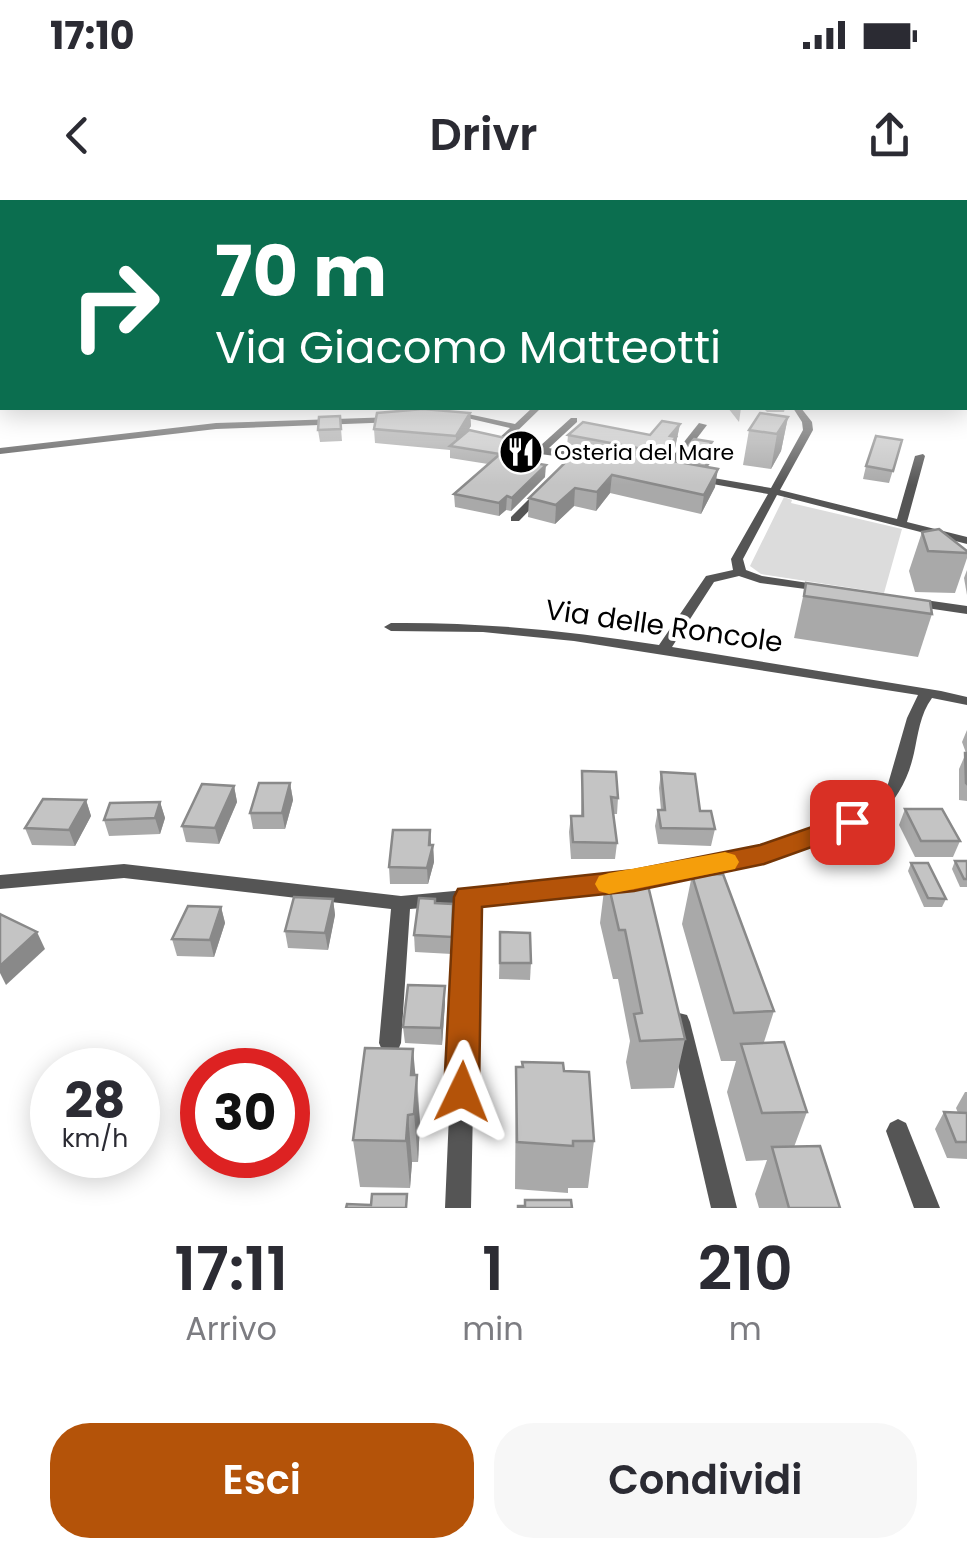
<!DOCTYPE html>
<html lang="it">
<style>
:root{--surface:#fff;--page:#f7f7f7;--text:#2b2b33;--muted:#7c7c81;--accent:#b45309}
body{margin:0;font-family:Poppins,sans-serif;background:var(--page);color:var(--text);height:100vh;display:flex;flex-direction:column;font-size:38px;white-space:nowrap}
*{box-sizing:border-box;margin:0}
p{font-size:32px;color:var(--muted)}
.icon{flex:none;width:55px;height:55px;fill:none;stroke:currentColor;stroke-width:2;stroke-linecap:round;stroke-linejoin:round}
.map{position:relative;height:1008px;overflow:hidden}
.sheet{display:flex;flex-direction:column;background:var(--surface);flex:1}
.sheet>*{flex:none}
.top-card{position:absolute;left:0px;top:0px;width:968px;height:210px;box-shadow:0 5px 25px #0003;background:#0b6e4f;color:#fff;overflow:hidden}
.speed{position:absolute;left:30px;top:848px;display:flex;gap:20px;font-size:50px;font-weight:700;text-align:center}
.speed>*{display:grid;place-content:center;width:130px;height:130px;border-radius:50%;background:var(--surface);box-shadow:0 5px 25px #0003;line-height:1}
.speed small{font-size:25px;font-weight:400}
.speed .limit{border:15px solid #d22;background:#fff;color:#111}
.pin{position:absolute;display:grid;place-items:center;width:85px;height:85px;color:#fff;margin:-42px;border-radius:20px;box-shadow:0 5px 15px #0006}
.me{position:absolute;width:110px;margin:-55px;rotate:2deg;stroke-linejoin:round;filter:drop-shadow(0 0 8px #0008)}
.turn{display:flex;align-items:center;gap:35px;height:210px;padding:0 50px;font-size:45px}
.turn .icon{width:130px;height:130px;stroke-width:2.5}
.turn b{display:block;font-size:70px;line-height:85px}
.eta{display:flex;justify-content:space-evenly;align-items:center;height:170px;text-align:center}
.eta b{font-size:60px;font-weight:600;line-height:70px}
.button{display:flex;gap:20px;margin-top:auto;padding:20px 50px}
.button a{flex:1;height:115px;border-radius:40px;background:var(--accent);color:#fff;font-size:40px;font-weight:600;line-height:115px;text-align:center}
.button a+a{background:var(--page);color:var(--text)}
.status{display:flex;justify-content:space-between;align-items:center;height:70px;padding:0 50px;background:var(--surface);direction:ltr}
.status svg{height:28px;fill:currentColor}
header{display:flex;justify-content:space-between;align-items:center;height:130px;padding:0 50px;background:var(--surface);font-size:45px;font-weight:600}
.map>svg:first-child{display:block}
.green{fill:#dcdcdc}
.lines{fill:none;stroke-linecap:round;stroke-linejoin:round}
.minor{fill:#555;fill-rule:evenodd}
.wall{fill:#a9a9a9}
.shaded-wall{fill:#898989}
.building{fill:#c4c4c4;stroke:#898989;stroke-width:2.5}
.route{fill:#b45309;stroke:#753606;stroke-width:2.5}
.slow{fill:#f59e0b}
.labels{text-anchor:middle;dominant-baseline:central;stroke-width:8;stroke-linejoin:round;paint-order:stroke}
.far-poi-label{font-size:22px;fill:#000;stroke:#fff;text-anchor:start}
.street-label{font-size:28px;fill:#000;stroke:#fff}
</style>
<div class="status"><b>17:10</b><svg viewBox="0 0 49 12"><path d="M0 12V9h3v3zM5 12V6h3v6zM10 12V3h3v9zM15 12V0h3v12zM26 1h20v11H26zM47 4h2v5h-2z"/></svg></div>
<header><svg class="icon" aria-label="back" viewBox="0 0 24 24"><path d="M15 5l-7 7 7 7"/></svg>Drivr<svg class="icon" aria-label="share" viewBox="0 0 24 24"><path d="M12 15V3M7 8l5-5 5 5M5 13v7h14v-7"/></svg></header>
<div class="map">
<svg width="967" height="1008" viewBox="0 0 967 1008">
<rect width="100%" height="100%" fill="#fff"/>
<!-- green -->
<polygon class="green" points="784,297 792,300 791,303 902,329 884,393 761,374 750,366"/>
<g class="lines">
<!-- minor -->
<g class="minor">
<polygon points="965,193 967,194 967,201 965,200"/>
<polygon points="532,208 541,208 508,240 540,246 571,218 577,218 577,222 549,248 593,257 593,261 540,254 498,243 498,239 510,228 450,214 454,211 515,224"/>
<path d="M 793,208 L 801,208 L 812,222 L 813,230 L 780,290 L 897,319 L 915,256 L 923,254 L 925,256 L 907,322 L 967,337 L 967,344 L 777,295 L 743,359 L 746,370 L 762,376 L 828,386 L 828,392 L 760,383 L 739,376 L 714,382 L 672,447 L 941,491 L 967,497 L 967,505 L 932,498 C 920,514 918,535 914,553 C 908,580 897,599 878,618 L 763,661 L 634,688 L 477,703 L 471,1008 L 445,1008 L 458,705 L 410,709 L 401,843 L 398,850 L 390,853 L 382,850 L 379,843 L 391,709 L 124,678 L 0,689 L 0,675 L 124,664 L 401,696 L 634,674 L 761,648 L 866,610 L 880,596 L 888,584 L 907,518 L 918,495 L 574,441 L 483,432 L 391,431 L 384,427 L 391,423 C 481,422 570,431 659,445 L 706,376 L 733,370 L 731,359 L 768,294 L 696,281 L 691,278 L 696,275 L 771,288 L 803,230 L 802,222 Z"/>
<polygon points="394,217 399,220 397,222 216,229 0,254 0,248 216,223"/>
<polygon points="699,223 707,225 669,275 661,275 661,271"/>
<polygon points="538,290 547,292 519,321 511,321 511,317"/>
<polygon points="911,398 967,406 967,414 906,405 905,402"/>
<polygon points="679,813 687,815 690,822 737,1008 711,1008 668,822 671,815"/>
<polygon points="898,919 906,923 940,1008 914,1008 886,931 890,923"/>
</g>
</g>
<!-- wall -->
<g class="wall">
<polygon points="728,208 741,208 739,222"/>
<polygon points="763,208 785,208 784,212 767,212"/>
<polygon points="470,213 471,226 468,230 538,257 532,263 545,277 511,311 506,310 499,316 455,307 454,294 488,264 450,258 450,250 375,243 374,229"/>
<polygon points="340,216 342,241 320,242 318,230"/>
<polygon points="788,217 781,251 771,269 743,265 749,230"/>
<polygon points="680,224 675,248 666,260 680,263 681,255 712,242 711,249 713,250 711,262 707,267 715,287 701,314 610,293 596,311 574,306 555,324 528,317 529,298 580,249 567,246 568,235 650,235"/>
<polygon points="902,240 889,283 863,279 866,266"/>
<polygon points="922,332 967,351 967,358 955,393 915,392 909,371"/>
<polygon points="967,370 967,395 964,378"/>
<polygon points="806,383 932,414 918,457 794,438"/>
<polygon points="967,530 967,601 959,600 959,569 966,553 962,542"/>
<polygon points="582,571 618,598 617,614 614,614 617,643 615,659 571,659 569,632 571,616 581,616"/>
<polygon points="661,572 700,611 715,629 711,646 658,644 655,626 658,610 661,610 659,588"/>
<polygon points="290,583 293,600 285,629 253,629 250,613"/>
<polygon points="234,586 237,602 219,644 186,642 182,626"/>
<polygon points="86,600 91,616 75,646 32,645 25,628"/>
<polygon points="160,602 165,618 160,634 109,636 104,620"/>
<polygon points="905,609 960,641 953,657 915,657 899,625"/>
<polygon points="430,630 431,645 433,645 434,662 428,684 390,684 389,667"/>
<polygon points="955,661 967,661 967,687 960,687 952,669"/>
<polygon points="911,663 946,699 942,707 924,707 908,671"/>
<polygon points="606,674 685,839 674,888 631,889 626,862 630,841 618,779 613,779 600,723"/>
<polygon points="692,675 774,811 764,842 807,912 794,947 840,1008 759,1008 755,994 767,960 746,961 727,892 736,861 721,861 682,724"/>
<polygon points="333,699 335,715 328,750 288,748 285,731"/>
<polygon points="435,703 453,704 452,754 415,752 414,735"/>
<polygon points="221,707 225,723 214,757 177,756 172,739"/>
<polygon points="500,732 531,763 530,780 499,779"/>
<polygon points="445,803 442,845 405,843 403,827"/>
<polygon points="516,867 564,871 594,941 588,988 568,988 568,993 515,989"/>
<polygon points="415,875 417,875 420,923 418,962 412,962 410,988 360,987 353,940"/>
<polygon points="965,892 967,892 967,959 947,958 935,929 944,912 958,913 956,908"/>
</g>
<!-- shaded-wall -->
<g class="shaded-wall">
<polygon points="470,213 471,226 458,247 456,247 456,236"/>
<polygon points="788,217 781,251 771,269 777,234"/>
<polygon points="680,224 675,248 662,264 664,253 670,236"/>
<polygon points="538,245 538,257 522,274 522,261"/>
<polygon points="713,250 711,262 704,272 706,260"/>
<polygon points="546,265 545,277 511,311 512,298"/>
<polygon points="718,269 715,287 701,314 704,295"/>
<polygon points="612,275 610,293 596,311 597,292"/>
<polygon points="575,288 574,306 555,324 556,305"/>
<polygon points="507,296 506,310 499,316 499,303"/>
<polygon points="290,583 293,600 285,629 282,613"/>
<polygon points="234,586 237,602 219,644 215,628"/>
<polygon points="86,600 91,616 75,646 69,630"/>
<polygon points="160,602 165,618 160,634 155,618"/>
<polygon points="430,630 431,646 433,645 434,662 428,684 427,668"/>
<polygon points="333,699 335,715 328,750 325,733"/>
<polygon points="221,707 225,723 214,757 210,740"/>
<polygon points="37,732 45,749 6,785 0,773 0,766"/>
<polygon points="445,786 445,803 442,845 441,828"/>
<polygon points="413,849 420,923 418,962 411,875"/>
<polygon points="408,915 412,962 410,988 406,941"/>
</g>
<!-- building -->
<g class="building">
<polygon points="423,209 470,213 456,236 374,229 377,213"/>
<polygon points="760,213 788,217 777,234 749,230"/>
<polygon points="340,216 341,229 318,230 319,217"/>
<polygon points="662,221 680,224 670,236 676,237 664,253 568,235 583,222 650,235"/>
<polygon points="469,230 538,245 522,261 546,265 512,298 507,296 499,303 454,294 500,254 450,246"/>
<polygon points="876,236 902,240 893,271 866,266"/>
<polygon points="694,239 712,242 707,249 713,250 706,260 681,255"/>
<polygon points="583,245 718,269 704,295 612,275 597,292 575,288 556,305 529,298"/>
<polygon points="939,329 967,351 967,353 928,351 922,332"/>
<polygon points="806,383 930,401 932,414 804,396"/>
<polygon points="965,553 967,553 967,584 966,583"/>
<polygon points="582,571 616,572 618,598 611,597 617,643 573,642 571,616 583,616"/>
<polygon points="661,572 695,574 700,611 711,611 715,629 661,628 658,610 665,610"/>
<polygon points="259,583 290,583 282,613 250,613"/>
<polygon points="202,584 234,586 215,628 182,626"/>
<polygon points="43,599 86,600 69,630 25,628"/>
<polygon points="160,602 155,618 104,620 110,603"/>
<polygon points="905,609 942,609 960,641 921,641"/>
<polygon points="393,630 430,630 429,645 433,645 427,668 389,667"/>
<polygon points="955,661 967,661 967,679 964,679"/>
<polygon points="911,663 928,663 946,699 928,698"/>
<polygon points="645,673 685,839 640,841 634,814 642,813 625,730 619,730 606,674"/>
<polygon points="723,674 774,811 734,813 692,675"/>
<polygon points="294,697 333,699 325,733 285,731"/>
<polygon points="419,698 435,699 435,703 453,704 452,737 414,735"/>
<polygon points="188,706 221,707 210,740 172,739"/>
<polygon points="0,714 37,732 0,766"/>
<polygon points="500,732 530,733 531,763 500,763"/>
<polygon points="408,785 445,786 441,828 403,827"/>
<polygon points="784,842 807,912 762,913 741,844"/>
<polygon points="365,848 413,849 411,875 417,875 414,914 408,915 406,941 353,940"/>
<polygon points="522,862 563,863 564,871 589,872 594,941 573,941 573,946 517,942 516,867 523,867"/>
<polygon points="944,912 967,913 967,942 956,942"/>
<polygon points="820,946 840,1008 789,1008 772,947"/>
<polygon points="372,994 407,994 406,1008 346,1008 347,1004 371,1005"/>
<polygon points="525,1000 571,1000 572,1008 518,1008 518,1006 525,1006"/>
</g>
<!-- sky -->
<linearGradient id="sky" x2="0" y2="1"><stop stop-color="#8cadcc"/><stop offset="0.51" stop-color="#fff"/><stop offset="1" stop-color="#fff" stop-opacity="0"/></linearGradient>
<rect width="967" height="285" fill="url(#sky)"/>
<!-- route -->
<polygon class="route" points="852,613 862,616 866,622 862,629 764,664 634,691 482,707 479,892 474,903 462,908 449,903 444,892 454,697 458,689 634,670 760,645"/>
<!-- slow -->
<polygon class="slow" points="725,652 735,655 739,662 735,669 609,694 599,691 595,684 599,676 609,673"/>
<!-- icons -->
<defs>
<symbol id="restaurant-disc" viewBox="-11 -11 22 22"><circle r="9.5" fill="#000" stroke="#fff"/><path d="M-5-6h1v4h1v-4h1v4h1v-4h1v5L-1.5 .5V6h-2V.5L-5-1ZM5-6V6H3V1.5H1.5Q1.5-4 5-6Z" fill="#fff"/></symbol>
</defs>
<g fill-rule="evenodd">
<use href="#restaurant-disc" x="496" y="227" width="50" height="50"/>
</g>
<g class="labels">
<!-- far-poi labels -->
<g class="far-poi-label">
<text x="554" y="252">Osteria del Mare</text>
</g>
<!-- street labels -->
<g class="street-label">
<text transform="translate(664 426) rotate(8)">Via delle Roncole</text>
</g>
</g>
</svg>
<div class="speed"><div>28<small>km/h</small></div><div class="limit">30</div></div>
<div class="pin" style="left:852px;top:622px;background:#d93025"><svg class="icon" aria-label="arrive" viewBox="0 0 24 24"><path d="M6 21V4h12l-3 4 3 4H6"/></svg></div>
<svg class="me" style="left:462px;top:892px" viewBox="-20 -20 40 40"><path d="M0-17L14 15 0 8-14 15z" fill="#b45309" stroke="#fff" stroke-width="4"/></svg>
<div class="top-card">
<div class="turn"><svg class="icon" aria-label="right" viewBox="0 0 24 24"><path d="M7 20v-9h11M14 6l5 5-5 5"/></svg><div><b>70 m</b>Via Giacomo Matteotti</div></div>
</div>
</div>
<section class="sheet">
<div class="eta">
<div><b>17:11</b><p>Arrivo</p></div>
<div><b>1</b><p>min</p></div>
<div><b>210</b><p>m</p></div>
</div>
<div class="button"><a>Esci</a><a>Condividi</a></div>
</section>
